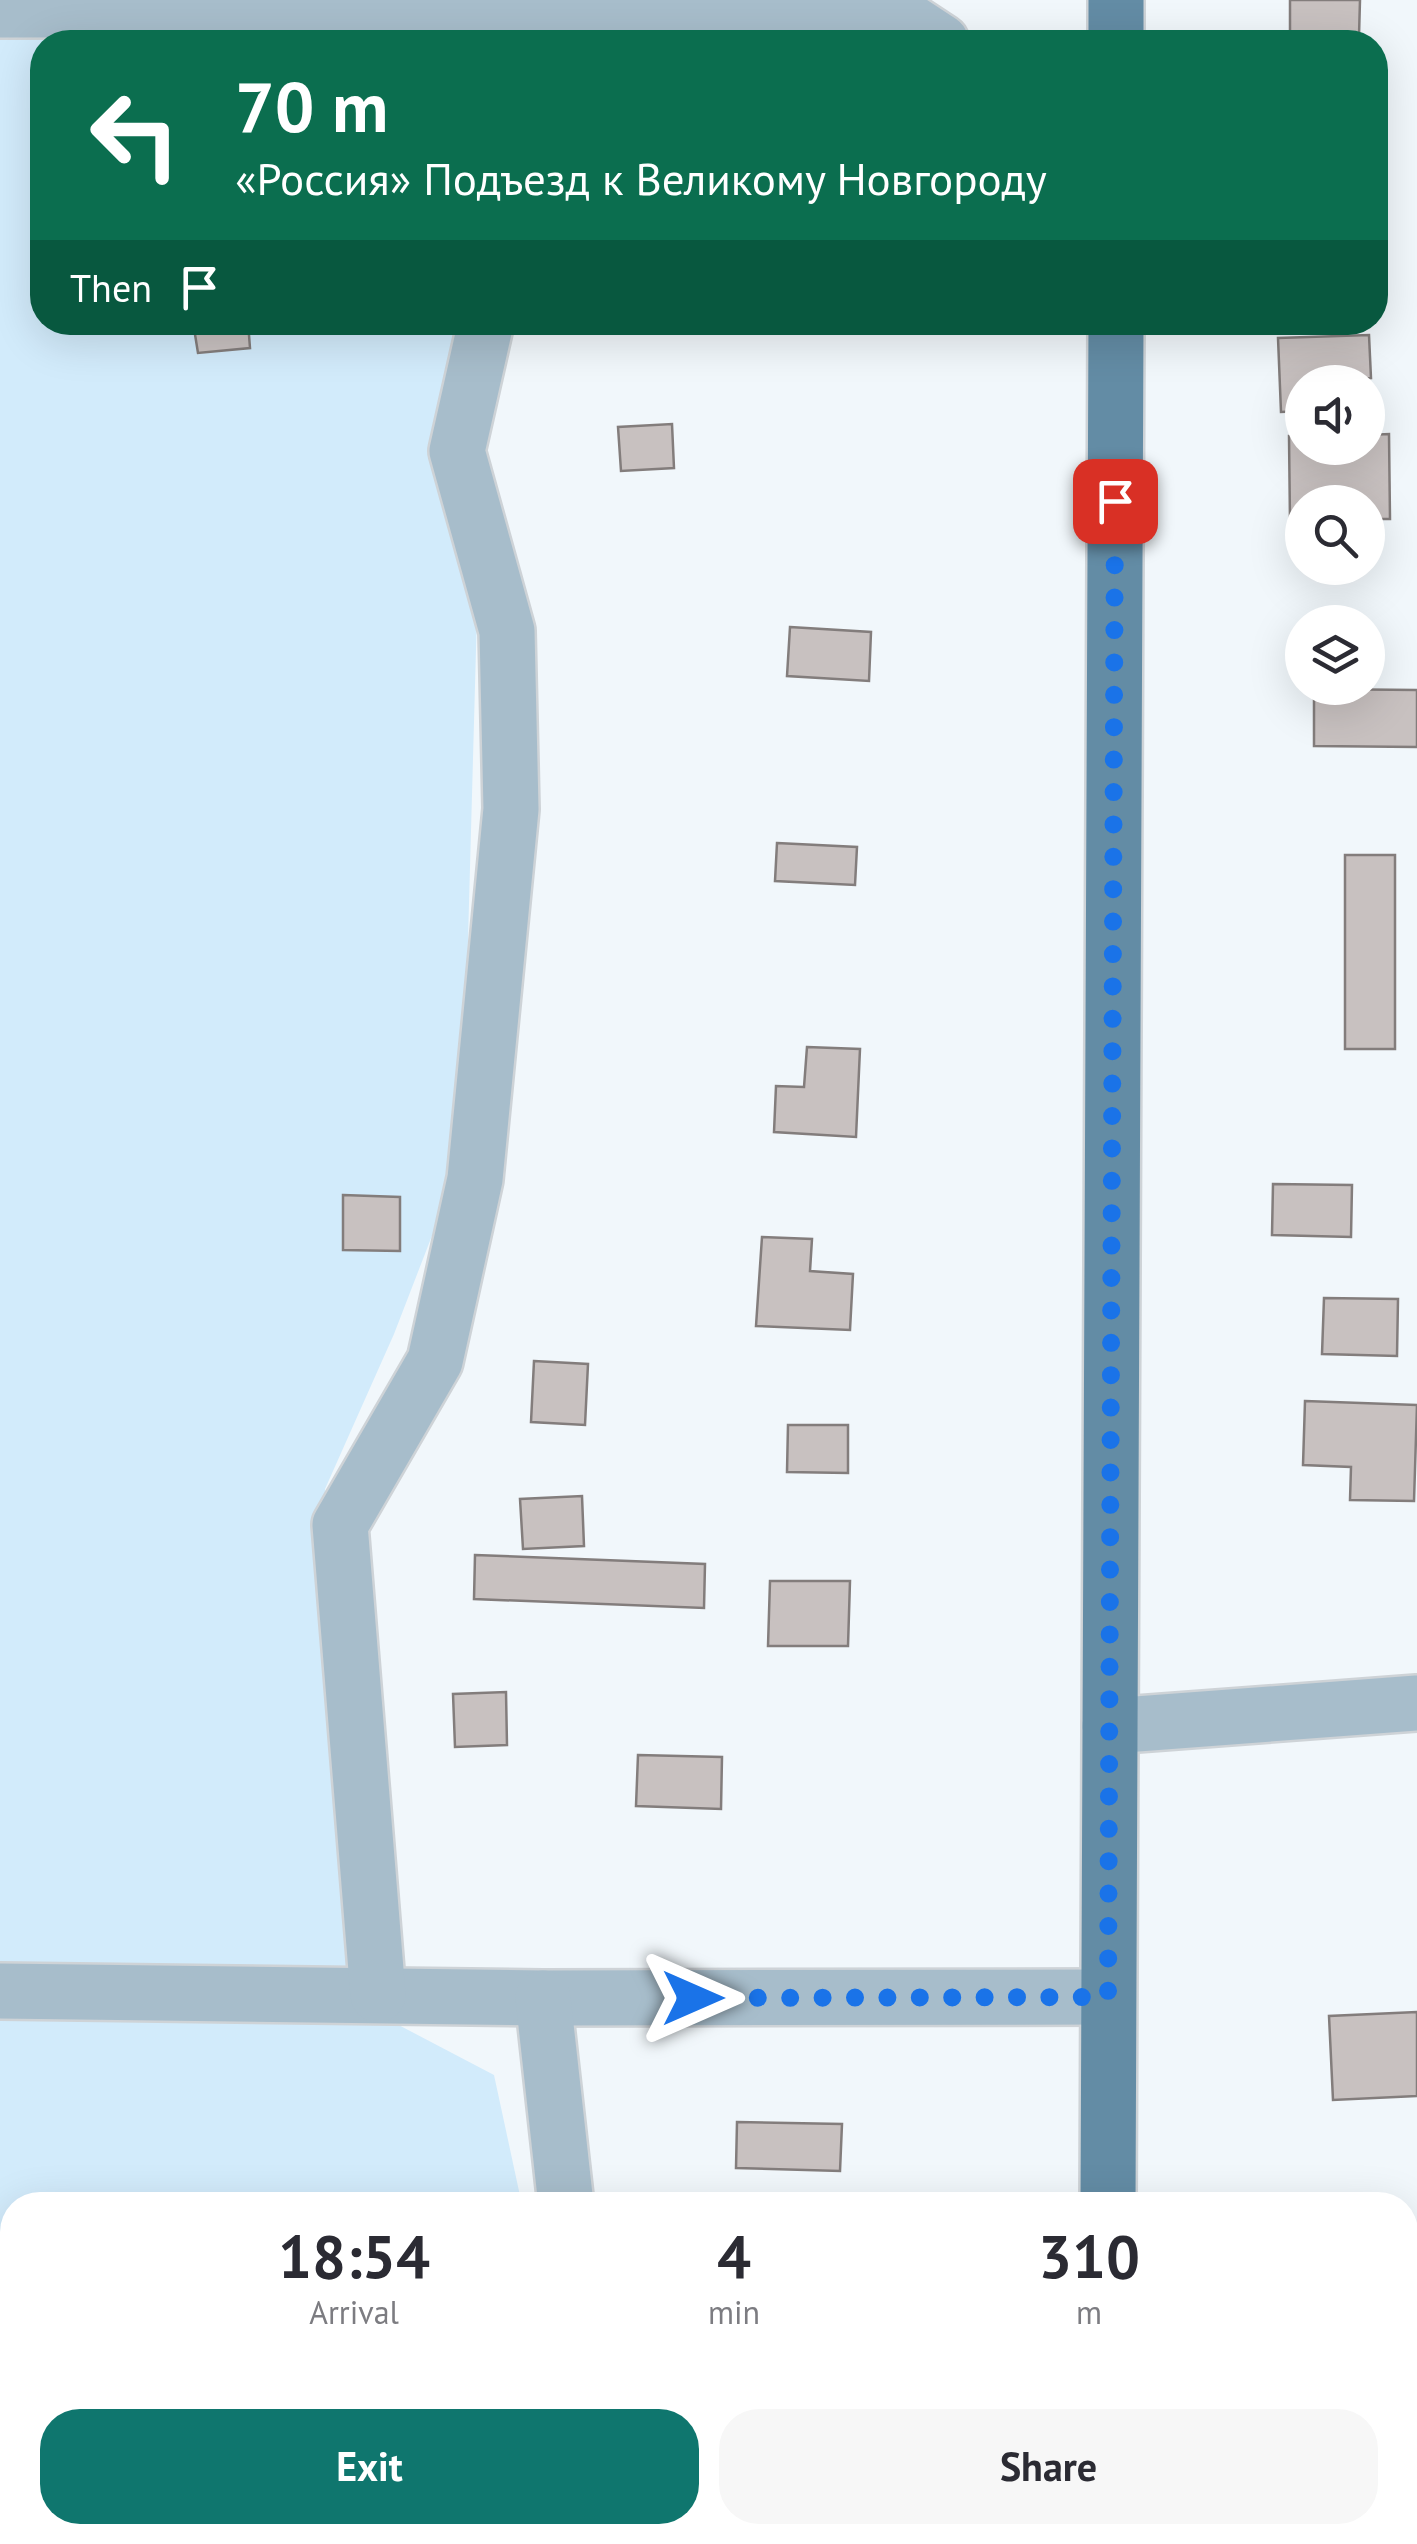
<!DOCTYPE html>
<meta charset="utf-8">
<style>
:root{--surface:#fff;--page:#f7f7f7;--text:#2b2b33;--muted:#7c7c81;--accent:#0f766e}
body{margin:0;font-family:"PT Sans",sans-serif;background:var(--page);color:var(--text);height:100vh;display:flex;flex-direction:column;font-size:38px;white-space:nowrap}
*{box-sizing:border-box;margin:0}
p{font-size:32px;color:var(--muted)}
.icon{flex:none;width:55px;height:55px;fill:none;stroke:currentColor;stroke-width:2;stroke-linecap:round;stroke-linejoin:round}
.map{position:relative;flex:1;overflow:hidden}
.drawer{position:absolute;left:0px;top:2192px;width:1418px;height:352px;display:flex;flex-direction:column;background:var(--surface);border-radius:40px 40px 0 0;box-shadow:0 10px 40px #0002}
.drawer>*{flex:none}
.top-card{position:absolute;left:30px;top:30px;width:1358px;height:305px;border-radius:40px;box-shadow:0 10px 40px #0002;background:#0b6e4f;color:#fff;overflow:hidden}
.tools{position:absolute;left:1285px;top:365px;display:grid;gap:20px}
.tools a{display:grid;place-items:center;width:100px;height:100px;border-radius:50%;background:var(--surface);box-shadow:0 10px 40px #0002;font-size:50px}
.pin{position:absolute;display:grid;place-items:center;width:85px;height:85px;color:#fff;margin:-42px;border-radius:20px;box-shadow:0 5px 15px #0006}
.me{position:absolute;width:110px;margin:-55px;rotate:90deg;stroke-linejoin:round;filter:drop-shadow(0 0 8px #0008)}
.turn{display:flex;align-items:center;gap:35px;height:210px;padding:0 40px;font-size:45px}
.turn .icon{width:130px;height:130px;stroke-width:2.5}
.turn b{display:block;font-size:70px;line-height:85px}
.then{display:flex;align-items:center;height:95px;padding:0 40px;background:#0003;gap:20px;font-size:38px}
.eta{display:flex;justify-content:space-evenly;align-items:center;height:170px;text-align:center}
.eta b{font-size:60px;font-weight:600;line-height:70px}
.button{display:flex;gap:20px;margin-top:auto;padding:20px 40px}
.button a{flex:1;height:115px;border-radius:40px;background:var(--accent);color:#fff;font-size:40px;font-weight:600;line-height:115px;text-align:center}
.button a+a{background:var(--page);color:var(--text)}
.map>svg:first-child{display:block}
.green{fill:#d2ebfb}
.building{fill:#c8c1c0;stroke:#837d7c;stroke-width:2.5}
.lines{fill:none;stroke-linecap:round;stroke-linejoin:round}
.minor-casing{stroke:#ced3d7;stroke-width:60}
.major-casing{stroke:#ced3d7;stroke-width:60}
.minor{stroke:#a7bdcb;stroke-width:55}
.major{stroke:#638ca5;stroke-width:55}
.route{stroke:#1a73e8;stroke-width:18;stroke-dasharray:0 32.4}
</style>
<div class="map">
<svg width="1417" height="2544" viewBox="0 0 1417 2544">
<rect width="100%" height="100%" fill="#f1f7fb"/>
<!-- green -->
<polygon class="green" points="0,0 494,0 493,42 42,42 42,322 485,323 462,1158 394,1334 325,1489 370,2010 494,2075 522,2205 12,2205 12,2532 531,2533 529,2544 0,2544"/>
<!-- building -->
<g class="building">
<polygon points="1290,0 1360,0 1359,36 1290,36"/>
<polygon points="193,322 248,322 250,348 198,353"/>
<polygon points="1369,335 1371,378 1358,379 1359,382 1302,382 1302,411 1281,412 1278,338"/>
<polygon points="672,424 674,468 621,471 618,427"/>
<polygon points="1389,434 1390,519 1368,519 1368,502 1302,502 1302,520 1290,521 1289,436 1302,436 1302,448 1368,448 1368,435"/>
<polygon points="790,627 871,632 869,681 787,676"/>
<polygon points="1314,689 1417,690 1417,747 1314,746"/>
<polygon points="777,843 857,847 855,885 775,881"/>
<rect x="1345" y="855" width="50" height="194"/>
<polygon points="807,1047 860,1049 856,1137 774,1132 776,1086 804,1087"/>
<polygon points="1273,1184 1352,1185 1351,1237 1272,1235"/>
<polygon points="343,1195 400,1197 400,1251 343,1250"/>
<polygon points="762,1237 812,1239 810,1271 853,1274 850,1330 756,1326"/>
<polygon points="1324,1298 1398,1299 1397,1356 1322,1354"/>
<polygon points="534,1361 588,1364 585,1425 531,1422"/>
<polygon points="1305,1401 1417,1405 1414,1501 1350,1500 1351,1467 1303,1465"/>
<polygon points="788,1425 848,1425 848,1473 787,1472"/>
<polygon points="582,1496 584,1546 523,1549 520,1499"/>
<polygon points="475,1555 705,1564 704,1608 474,1599"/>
<polygon points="770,1581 850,1581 848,1646 768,1646"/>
<polygon points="506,1692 507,1745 455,1747 453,1694"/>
<polygon points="638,1755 722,1757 721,1809 636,1806"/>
<polygon points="1417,2012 1417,2096 1333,2100 1329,2016"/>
<polygon points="737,2122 842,2124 840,2171 736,2168"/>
<polygon points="1405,2529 1405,2544 1302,2544 1302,2532 1405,2532"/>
</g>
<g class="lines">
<defs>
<g id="minor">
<polyline points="0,10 543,9 912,23 941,42"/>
<polyline points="1110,1726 1417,1703"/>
<polyline points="0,1991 543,1998 1108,1997"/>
<polyline points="378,1995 340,1525 435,1361 475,1179 511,809 507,631 457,451 486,322"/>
<polyline points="543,1998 566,2205"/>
<polyline points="0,2516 12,2517"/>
<polyline points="347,2532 549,2542"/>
</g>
<g id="major">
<polyline points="1116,42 1116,0"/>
<polyline points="1108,2205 1116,322"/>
<polyline points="1107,2544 1107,2532"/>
</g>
</defs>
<!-- minor casing -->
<use href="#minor" class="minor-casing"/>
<!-- major casing -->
<use href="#major" class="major-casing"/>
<!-- minor -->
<use href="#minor" class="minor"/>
<!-- major -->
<use href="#major" class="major"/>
</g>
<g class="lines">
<!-- route -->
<polyline class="route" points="693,1998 1108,1997 1115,501"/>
</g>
</svg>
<div class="tools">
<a><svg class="icon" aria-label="sound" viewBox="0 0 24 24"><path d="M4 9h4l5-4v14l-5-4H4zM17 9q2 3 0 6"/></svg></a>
<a><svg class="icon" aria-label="search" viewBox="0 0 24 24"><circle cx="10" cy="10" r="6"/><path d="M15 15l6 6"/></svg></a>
<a><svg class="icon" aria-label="layers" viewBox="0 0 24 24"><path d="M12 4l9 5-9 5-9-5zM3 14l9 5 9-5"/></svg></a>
</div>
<div class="pin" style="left:1115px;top:501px;background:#d93025"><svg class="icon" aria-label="arrive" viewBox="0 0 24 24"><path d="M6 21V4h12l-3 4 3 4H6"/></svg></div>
<svg class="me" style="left:693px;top:1998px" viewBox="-20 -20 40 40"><path d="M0-17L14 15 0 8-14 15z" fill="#1a73e8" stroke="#fff" stroke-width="4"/></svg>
<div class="top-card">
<div class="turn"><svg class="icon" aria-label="left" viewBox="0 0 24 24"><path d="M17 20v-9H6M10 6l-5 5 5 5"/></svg><div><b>70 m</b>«Россия» Подъезд к Великому Новгороду</div></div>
<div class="then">Then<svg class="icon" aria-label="arrive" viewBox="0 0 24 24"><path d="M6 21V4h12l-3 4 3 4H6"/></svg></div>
</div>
<section class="drawer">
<div class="eta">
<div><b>18:54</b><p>Arrival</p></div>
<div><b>4</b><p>min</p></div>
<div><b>310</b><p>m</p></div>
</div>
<div class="button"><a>Exit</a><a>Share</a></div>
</section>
</div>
